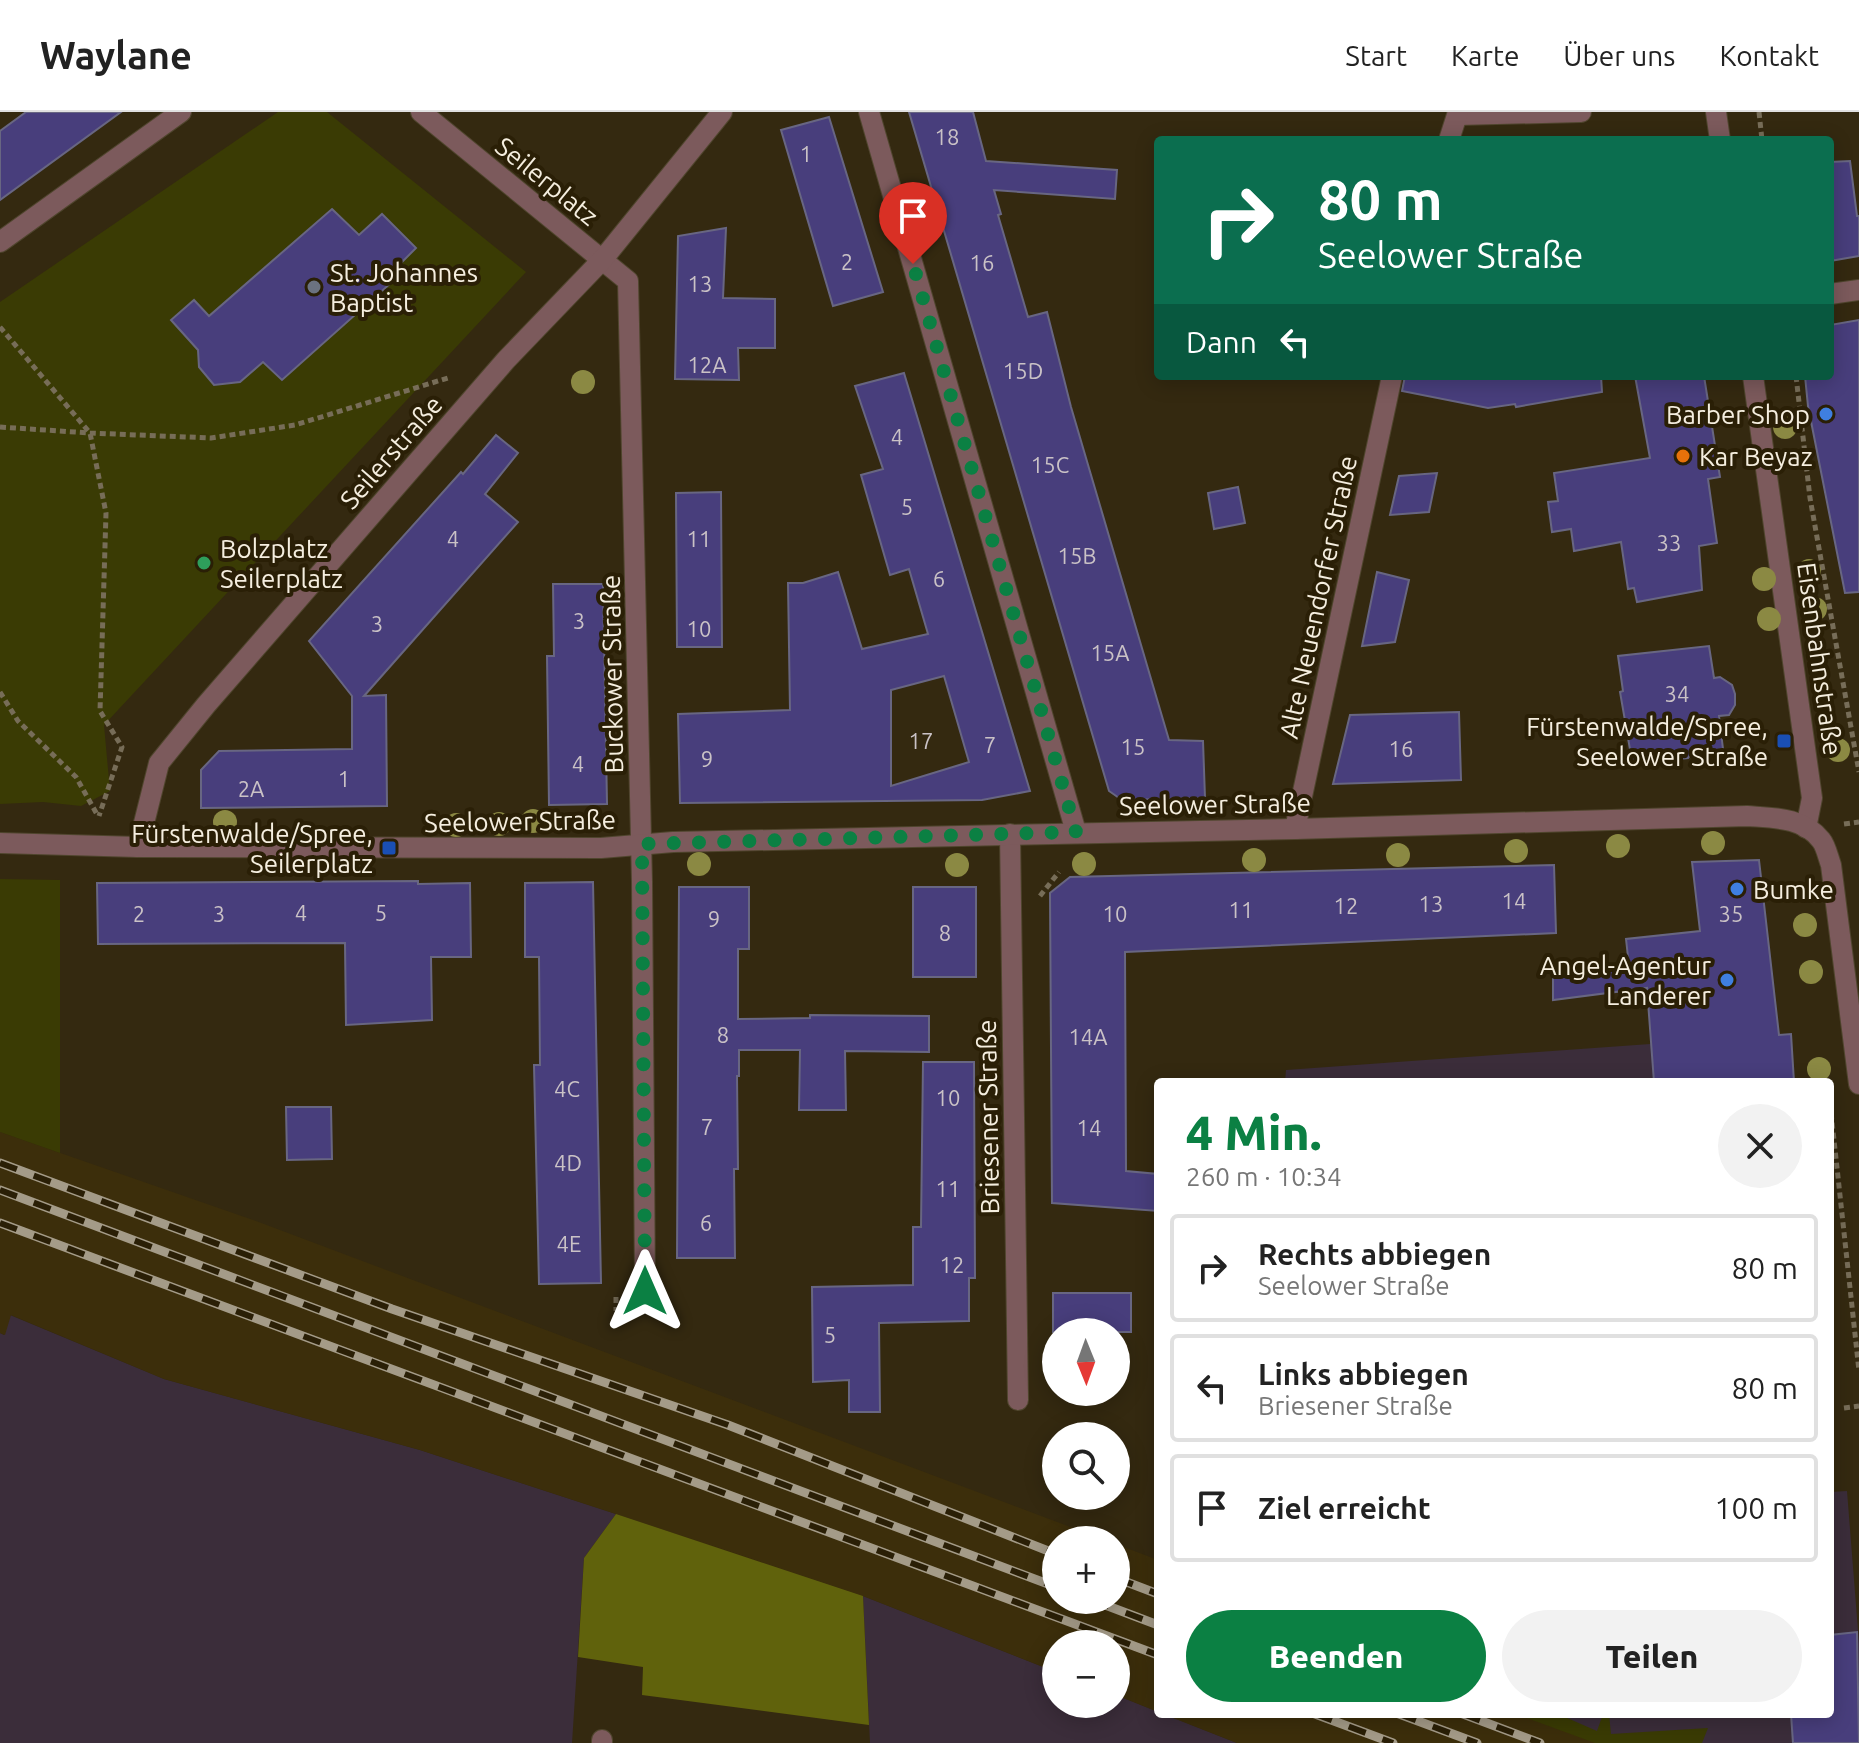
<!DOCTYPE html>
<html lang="de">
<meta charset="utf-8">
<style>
:root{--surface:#fff;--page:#f2f2f2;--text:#222;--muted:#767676;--line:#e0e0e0;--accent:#0b8043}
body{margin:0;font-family:Ubuntu,sans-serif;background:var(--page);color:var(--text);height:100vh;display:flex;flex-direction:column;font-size:30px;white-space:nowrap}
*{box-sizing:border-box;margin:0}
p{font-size:26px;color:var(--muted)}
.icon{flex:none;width:44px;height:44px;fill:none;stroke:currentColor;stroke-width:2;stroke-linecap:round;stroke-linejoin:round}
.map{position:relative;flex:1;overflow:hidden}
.panel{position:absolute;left:1154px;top:966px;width:680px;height:640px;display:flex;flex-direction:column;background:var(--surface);border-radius:8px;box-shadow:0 4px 20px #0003}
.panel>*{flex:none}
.guide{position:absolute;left:1154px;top:24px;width:680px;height:244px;border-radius:8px;box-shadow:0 4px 20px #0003;background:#0b6e4f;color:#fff;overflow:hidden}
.needle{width:52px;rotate:179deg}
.controls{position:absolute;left:1042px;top:1206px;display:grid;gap:16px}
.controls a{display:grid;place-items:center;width:88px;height:88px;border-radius:50%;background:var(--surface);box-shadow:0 4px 20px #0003;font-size:40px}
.pin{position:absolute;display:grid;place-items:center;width:68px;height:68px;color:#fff;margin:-82px -34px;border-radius:50% 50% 50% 0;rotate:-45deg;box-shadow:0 0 8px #0007}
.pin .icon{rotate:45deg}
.me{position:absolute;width:88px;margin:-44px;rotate:0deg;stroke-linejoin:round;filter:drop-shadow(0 0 6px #0008)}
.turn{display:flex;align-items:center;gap:28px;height:168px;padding:0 32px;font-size:36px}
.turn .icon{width:104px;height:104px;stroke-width:2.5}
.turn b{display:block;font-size:56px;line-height:68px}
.then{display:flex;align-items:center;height:76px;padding:0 32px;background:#0003;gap:16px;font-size:30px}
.round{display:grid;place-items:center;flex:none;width:84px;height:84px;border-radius:42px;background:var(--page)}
.summary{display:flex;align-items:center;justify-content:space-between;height:136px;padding:0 32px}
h1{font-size:48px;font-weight:800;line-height:60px;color:var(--accent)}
.action{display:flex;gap:16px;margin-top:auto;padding:16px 32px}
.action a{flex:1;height:92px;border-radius:48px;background:var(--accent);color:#fff;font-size:32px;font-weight:800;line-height:92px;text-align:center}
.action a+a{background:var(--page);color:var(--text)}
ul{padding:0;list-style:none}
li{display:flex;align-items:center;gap:24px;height:108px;margin:0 16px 12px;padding:0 16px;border:4px solid var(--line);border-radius:8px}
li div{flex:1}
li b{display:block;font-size:30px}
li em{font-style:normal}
header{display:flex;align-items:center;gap:48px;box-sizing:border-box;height:112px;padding:0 40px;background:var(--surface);border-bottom:2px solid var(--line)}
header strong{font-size:38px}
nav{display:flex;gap:44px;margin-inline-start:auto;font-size:28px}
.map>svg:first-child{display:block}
.commercial{fill:#3b2d3a}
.built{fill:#3c2e0b}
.green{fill:#3a3b04}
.forest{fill:#60620c}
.building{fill:#483e7c;stroke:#686682;stroke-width:2;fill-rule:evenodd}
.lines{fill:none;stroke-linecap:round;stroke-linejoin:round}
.minor-casing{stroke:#4f452d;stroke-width:22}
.path{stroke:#776d58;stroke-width:5;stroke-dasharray:6 4;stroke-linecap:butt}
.minor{stroke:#7c5a5c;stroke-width:20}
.rail-casing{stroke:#a49b88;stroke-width:9}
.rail{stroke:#2a1f06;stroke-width:6;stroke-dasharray:18;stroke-linecap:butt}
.tree{fill:#8b8943}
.route{stroke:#0b8043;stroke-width:14;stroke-dasharray:0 25.2}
.worship-dot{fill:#6b7280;stroke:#2a1f06;stroke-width:3}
.shop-dot{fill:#3f7fe0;stroke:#2a1f06;stroke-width:3}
.food-dot{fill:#e8710a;stroke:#2a1f06;stroke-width:3}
.leisure-dot{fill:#2e9e5b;stroke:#2a1f06;stroke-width:3}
.transit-dot{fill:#1a4fb4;stroke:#2a1f06;stroke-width:3}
.labels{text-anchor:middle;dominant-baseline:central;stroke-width:8;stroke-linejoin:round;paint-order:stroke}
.number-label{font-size:22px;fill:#cac2c6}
.street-label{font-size:26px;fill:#f5eedf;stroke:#2a1f06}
.poi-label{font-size:26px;fill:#f5eedf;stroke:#2a1f06;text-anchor:start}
</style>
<header>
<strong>Waylane</strong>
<nav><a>Start</a><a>Karte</a><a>Über uns</a><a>Kontakt</a></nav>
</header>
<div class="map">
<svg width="1859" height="1631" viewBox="0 0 1859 1631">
<rect width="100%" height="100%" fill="#342910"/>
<!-- commercial -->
<g class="commercial">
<polygon points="1789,922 1795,970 1285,970 1286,958"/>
<polygon points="10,1203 164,1267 420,1338 616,1402 584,1446 572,1631 0,1631 0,1221 4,1223"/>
<polygon points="1847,1379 1859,1531 1859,1631 1624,1631 1550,1602 1830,1602 1830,1380"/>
<polygon points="863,1484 1056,1560 1056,1592 1116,1592 1116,1583 1237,1631 870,1631"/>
</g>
<!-- built -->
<g class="built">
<polygon points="0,1020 256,1109 1105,1428 1056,1428 1056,1488 1116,1488 1116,1432 1158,1448 1158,1600 1116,1583 1116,1532 1056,1532 1056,1560 863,1484 616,1402 420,1338 164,1267 11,1203 5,1223 0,1221"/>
<polygon points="1163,1602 1550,1602 1624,1631 1237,1631"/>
</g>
<!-- green -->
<g class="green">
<polygon points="278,0 327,0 526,160 104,613 110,679 81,694 43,690 0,692 0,190"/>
<polygon points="0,767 60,768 60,1041 0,1020"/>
<polygon points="1516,1602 1558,1602 1597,1619 1603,1602 1609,1602 1611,1622 1708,1616 1702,1631 1595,1631"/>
</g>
<!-- forest -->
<polygon class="forest" points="616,1402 863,1484 869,1613 642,1583 643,1555 578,1545 584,1446"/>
<!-- building -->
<g class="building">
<polygon points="26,0 121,0 0,88 0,19"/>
<polygon points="909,0 973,0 986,49 1117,58 1115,87 994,78 1001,102 998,103 1028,205 1047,200 1071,295 1169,628 1203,629 1205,686 1122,688 1109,679"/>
<polygon points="829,5 883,180 833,194 781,18"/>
<polygon points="1850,49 1857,104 1859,104 1859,144 1830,149 1830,50"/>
<polygon points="332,97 359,123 382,102 416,136 396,156 401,162 282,268 263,250 240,270 214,273 199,255 198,238 171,208 194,188 209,204"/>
<polygon points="726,116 723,186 775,187 775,236 738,236 739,268 675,267 678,124"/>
<polygon points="1859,208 1859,480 1845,481 1808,294 1805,264 1830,264 1830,213"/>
<path d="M 904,261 L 1030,679 L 982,688 L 680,691 L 678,602 L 790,598 L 788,471 L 803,471 L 838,460 L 862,537 L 928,522 L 909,457 L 890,463 L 861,363 L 883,357 L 855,274 ZM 944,564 L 969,650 L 891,674 L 891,578 Z"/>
<polygon points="1405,264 1601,264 1602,280 1516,295 1515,292 1488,296 1402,279"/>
<polygon points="1635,264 1704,264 1720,365 1708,367 1717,431 1699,434 1702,478 1637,490 1634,476 1628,477 1621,430 1574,439 1571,417 1552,420 1548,390 1558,389 1554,361 1650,346"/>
<polygon points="496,323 518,341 485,382 518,410 364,584 386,583 387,694 201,696 201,658 219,639 352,637 352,584 309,529 461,360 463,362"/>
<polygon points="1437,361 1429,400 1390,403 1399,364"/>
<polygon points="1238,375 1245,411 1214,417 1208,381"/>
<polygon points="721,380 722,535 677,535 676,381"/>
<polygon points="1377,460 1409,468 1395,530 1362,534"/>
<polygon points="553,472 603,472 607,692 549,693 547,544 554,544"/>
<polygon points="1709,534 1714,566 1720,565 1732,573 1735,582 1735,593 1729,603 1719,604 1723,637 1691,642 1688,646 1670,648 1668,645 1632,649 1620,580 1623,579 1618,544"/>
<polygon points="1459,600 1461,668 1333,672 1350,603"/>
<polygon points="1759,748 1779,923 1791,922 1794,970 1654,970 1647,876 1553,888 1553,858 1629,854 1626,827 1700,819 1692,750"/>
<polygon points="1554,753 1556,821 1125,840 1126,1059 1158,1062 1158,1099 1052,1091 1050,781 1070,765"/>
<polygon points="418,769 418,772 470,771 471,845 431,845 432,908 346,913 345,831 98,832 97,771"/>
<polygon points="593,770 601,1171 539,1172 534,953 540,953 539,845 525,845 525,771"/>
<polygon points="679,775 749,775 749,837 738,837 738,907 810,906 810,903 929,904 929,940 845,939 846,998 799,998 800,938 739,938 739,964 737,964 738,1057 734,1057 735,1146 677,1146"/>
<rect x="913" y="775" width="63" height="90"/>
<polygon points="923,950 974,950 975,1166 969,1166 969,1209 879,1211 880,1300 849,1300 849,1268 813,1270 812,1175 913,1173 913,1115 921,1115"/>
<polygon points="286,995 331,995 332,1047 287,1048"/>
<rect x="1053" y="1181" width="78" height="39"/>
<polygon points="1857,1520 1859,1631 1793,1631 1791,1602 1830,1602 1830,1523"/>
</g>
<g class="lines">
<defs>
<g id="minor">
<polyline points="421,0 628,169 642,770 645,1179"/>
<polyline points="869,0 1076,720"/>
<polyline points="1716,0 1720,28"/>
<polyline points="1458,3 1581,0"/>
<polyline points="1449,28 1458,0"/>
<polyline points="0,130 181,0"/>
<polyline points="1830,182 1859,178"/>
<polyline points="1753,264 1812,686 1806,716"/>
<polyline points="1295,717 1392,264"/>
<polyline points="1010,722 1018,1288"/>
<path d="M 0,731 L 138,735 L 601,736 L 673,730 L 1295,717 L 1747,704 C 1773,706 1803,705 1821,728 C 1826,734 1828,745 1831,753 L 1859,972"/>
<polyline points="138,735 159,651 206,593 506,248 603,147 722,0"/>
<polyline points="602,1631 602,1628"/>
</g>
</defs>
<!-- minor casing -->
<use href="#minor" class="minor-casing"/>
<!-- path -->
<g class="path">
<polyline points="1759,0 1762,28"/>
<polyline points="0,215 90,321 106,401 100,599 122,635 99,704"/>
<polyline points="1796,264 1810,386 1859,660"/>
<polyline points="0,315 90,321 211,326 295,313 451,265"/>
<polyline points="0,580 18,609 76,665 98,704"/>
<polyline points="1844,712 1859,710"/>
<polyline points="1040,784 1059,760"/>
<polyline points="1830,991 1859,1259"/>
<polyline points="616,1185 616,1199"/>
<polyline points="1844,1296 1859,1294"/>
</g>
<!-- minor -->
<use href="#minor" class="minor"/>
<defs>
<g id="rail">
<polyline points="0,1051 392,1197 728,1313 1056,1442"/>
<polyline points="0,1078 1056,1475"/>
<polyline points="0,1111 1158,1543"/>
<polyline points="1116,1466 1158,1482"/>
<polyline points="1092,1488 1158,1513"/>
<polyline points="1315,1602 1393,1631"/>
<polyline points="1399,1602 1477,1631"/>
<polyline points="1463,1602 1540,1631"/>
</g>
</defs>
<!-- rail casing -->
<use href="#rail" class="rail-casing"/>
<!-- rail -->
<use href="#rail" class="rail"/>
</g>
<!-- trees -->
<g class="tree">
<circle cx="583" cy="270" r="12"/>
<circle cx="1785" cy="315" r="12"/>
<circle cx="1809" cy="459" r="12"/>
<circle cx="1764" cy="467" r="12"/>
<circle cx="1815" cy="497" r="12"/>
<circle cx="1769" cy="507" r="12"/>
<circle cx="1838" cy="638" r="12"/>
<circle cx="533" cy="709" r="12"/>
<circle cx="225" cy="710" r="12"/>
<circle cx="499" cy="712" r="12"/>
<circle cx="456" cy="713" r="12"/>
<circle cx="1713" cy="731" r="12"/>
<circle cx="1618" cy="734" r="12"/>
<circle cx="1516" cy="739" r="12"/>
<circle cx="1398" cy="743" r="12"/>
<circle cx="1254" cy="748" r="12"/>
<circle cx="699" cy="752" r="12"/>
<circle cx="1084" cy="752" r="12"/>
<circle cx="957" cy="753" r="12"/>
<circle cx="1805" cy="813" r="12"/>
<circle cx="1811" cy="860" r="12"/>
<circle cx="1819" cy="957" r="12"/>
</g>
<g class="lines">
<!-- route -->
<polyline class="route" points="645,1179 642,732 1076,720 913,152"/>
</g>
<!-- markers -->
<circle class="worship-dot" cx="314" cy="175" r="8"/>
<g class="shop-dot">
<circle cx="1826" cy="302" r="8"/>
<circle cx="1737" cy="777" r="8"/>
<circle cx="1727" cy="868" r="8"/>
</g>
<circle class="food-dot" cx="1683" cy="344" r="8"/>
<circle class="leisure-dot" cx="204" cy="451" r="8"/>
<g class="transit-dot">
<rect x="1776" y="621" width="16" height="16" rx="4"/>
<rect x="381" y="728" width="16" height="16" rx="4"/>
</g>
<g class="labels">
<!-- number labels -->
<g class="number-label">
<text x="947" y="24">18</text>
<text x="806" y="41">1</text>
<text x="847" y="149">2</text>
<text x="982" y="150">16</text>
<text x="700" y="171">13</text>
<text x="707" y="252">12A</text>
<text x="1023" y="258">15D</text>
<text x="897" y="324">4</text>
<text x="1050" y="352">15C</text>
<text x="907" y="394">5</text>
<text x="453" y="426">4</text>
<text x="699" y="426">11</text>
<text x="1669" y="430">33</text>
<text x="1077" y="443">15B</text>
<text x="939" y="466">6</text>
<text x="579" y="508">3</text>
<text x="377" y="511">3</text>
<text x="699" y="516">10</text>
<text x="1110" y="540">15A</text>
<text x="1677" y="581">34</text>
<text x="921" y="628">17</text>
<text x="990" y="632">7</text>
<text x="1133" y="634">15</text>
<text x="1401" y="636">16</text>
<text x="707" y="646">9</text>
<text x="578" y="651">4</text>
<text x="344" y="666">1</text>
<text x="251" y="676">2A</text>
<text x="1514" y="788">14</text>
<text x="1431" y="791">13</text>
<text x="1346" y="793">12</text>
<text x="1241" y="797">11</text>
<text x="301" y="800">4</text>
<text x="381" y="800">5</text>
<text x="139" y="801">2</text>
<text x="219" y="801">3</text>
<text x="1115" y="801">10</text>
<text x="1731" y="801">35</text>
<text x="714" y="806">9</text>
<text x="945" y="820">8</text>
<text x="723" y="922">8</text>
<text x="1088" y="924">14A</text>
<text x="567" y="976">4C</text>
<text x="948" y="985">10</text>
<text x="707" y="1014">7</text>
<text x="1089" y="1015">14</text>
<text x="568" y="1050">4D</text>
<text x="948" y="1076">11</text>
<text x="706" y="1110">6</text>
<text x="569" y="1131">4E</text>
<text x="952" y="1152">12</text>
<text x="830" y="1222">5</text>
</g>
<!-- street labels -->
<g class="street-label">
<text transform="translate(547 69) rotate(39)">Seilerplatz</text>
<text transform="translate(391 340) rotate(-49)">Seilerstraße</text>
<text transform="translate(1318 485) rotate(-78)">Alte Neuendorfer Straße</text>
<text transform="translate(1820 547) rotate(82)">Eisenbahnstraße</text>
<text transform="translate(612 562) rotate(-91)">Buckower Straße</text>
<text transform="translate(1215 692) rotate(-1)">Seelower Straße</text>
<text transform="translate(520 709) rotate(-1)">Seelower Straße</text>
<text transform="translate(988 1005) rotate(-91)">Briesener Straße</text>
</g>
<!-- poi labels -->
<g class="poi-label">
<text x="330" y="160">St. Johannes<tspan x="330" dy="30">Baptist</tspan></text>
<text x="1810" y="302" text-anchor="end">Barber Shop</text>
<text x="1699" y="344">Kar Beyaz</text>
<text x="220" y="436">Bolzplatz<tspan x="220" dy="30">Seilerplatz</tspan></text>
<text x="1768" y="614" text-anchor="end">Fürstenwalde/Spree,<tspan x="1768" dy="30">Seelower Straße</tspan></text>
<text x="373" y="721" text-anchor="end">Fürstenwalde/Spree,<tspan x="373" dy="30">Seilerplatz</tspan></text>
<text x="1753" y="777">Bumke</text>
<text x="1711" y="853" text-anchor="end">Angel-Agentur<tspan x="1711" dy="30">Landerer</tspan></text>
</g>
</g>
</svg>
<div class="controls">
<a><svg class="needle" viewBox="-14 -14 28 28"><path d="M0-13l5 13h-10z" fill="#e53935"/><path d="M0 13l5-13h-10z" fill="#767676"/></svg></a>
<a><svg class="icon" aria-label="search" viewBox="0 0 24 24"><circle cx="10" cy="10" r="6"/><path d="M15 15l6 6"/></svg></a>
<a>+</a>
<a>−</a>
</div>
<div class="pin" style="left:913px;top:152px;background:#d93025"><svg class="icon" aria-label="arrive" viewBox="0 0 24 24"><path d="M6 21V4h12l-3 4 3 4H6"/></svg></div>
<svg class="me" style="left:645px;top:1179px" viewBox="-20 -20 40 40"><path d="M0-17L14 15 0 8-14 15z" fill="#0b8043" stroke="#fff" stroke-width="4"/></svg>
<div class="guide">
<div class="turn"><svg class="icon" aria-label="right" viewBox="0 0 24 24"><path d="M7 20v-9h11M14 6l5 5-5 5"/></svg><div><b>80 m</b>Seelower Straße</div></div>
<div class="then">Dann<svg class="icon" aria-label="left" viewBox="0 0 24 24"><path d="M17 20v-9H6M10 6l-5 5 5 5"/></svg></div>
</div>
<section class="panel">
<div class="summary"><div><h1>4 Min.</h1><p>260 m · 10:34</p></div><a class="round"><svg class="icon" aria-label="close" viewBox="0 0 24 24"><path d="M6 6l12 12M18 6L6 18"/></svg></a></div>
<ul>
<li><svg class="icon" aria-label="right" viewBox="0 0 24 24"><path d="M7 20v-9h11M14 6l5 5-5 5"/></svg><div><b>Rechts abbiegen</b><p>Seelower Straße</p></div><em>80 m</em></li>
<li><svg class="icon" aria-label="left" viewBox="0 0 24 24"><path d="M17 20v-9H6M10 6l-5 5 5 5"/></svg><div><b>Links abbiegen</b><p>Briesener Straße</p></div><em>80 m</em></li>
<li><svg class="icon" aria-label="arrive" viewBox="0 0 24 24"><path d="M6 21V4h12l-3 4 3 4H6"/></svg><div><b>Ziel erreicht</b></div><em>100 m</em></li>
</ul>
<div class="action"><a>Beenden</a><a>Teilen</a></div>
</section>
</div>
